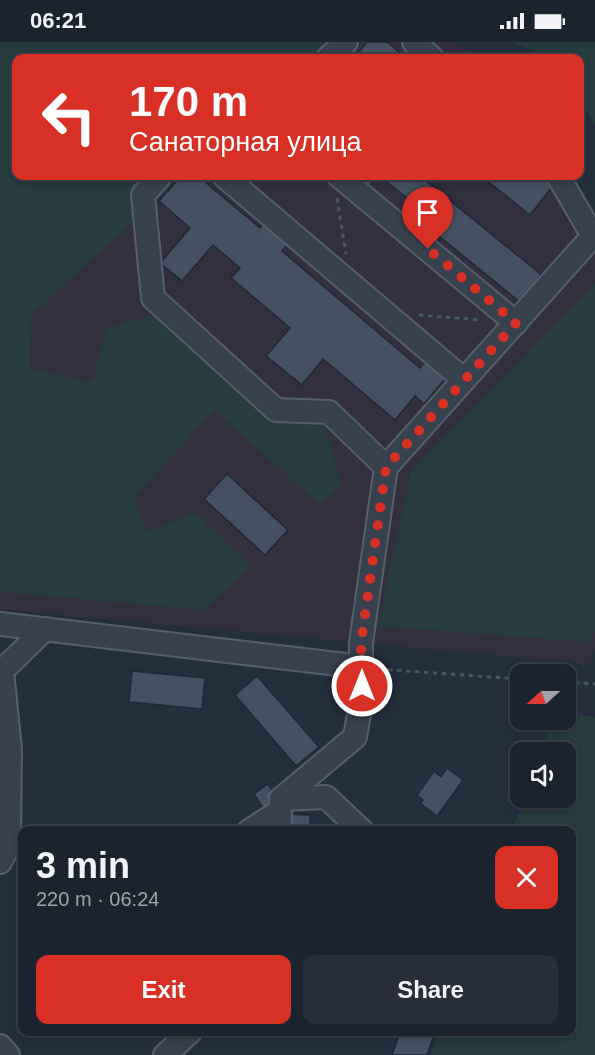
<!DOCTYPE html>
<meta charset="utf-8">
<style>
:root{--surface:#1b232e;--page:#282f3a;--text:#f1f3f6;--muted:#a0a4aa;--line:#39404a;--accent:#d93025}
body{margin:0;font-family:Arial,sans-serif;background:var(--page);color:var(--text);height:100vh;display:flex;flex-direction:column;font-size:22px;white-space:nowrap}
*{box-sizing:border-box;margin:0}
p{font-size:20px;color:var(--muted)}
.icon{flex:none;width:33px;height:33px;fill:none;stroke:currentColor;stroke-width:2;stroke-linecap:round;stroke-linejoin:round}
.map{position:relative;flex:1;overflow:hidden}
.side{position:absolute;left:18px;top:784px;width:558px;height:210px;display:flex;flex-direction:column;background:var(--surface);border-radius:12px;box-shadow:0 3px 9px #0003,0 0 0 2px var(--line)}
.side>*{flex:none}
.hud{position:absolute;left:12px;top:12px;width:572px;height:126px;border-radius:12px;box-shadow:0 3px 9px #0003,0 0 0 2px var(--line);background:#d93025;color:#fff;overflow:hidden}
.needle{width:39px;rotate:249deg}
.controls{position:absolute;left:510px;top:622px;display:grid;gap:12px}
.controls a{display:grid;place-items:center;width:66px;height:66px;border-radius:12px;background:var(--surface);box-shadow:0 3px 9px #0003,0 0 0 2px var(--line);font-size:30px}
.pin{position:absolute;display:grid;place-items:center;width:51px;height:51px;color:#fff;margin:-62px -26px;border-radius:50% 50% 50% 0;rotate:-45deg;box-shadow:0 0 6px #0007}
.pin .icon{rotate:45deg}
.me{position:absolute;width:66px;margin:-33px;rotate:0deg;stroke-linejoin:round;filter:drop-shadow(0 0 4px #0008)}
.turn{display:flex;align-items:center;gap:21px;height:126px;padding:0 18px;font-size:27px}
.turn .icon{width:78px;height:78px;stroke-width:2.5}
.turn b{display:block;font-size:42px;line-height:51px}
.round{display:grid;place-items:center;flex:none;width:63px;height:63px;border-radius:12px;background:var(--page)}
.overview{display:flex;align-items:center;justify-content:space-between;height:102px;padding:0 18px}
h1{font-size:36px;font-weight:600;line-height:45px}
.cta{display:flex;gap:12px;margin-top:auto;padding:12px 18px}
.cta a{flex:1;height:69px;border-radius:12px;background:var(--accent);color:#fff;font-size:24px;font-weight:600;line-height:69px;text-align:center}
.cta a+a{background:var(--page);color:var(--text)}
.status{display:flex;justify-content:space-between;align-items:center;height:42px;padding:0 30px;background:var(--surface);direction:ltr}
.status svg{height:16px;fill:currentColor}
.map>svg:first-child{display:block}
.medical{fill:#32303f}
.green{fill:#263c3f}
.building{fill:#455162;stroke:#1f2835;stroke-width:1.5}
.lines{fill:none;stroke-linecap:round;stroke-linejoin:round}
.minor-casing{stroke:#565f6c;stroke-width:26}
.path{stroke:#44595c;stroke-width:3;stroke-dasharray:4.5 4.5;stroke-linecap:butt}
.minor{stroke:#38414e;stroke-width:22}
.route{stroke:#d93025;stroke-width:10;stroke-dasharray:0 18}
</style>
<div class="status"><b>06:21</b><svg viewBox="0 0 49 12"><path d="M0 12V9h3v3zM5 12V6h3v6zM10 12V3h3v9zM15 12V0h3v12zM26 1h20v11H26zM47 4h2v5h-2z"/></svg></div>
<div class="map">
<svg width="595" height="1013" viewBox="0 0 595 1013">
<rect width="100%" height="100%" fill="#242f3e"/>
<!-- medical -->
<g class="medical">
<polygon points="226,0 453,0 479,16 212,16"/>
<polygon points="107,134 568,134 595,171 595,606 590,622 0,567 0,343 6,247"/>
</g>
<!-- green -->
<g class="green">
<polygon points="0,0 330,0 312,16 16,16 16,134 184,134 31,273 30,327 92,340 106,287 158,271 274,380 326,384 341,444 320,463 214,368 134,456 146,489 195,471 252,524 204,568 0,550"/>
<polygon points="511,0 595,0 595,83 579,58 579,16 551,16"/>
<polygon points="595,242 595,589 587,600 378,584 411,429"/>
<polygon points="566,672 595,675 595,1013 431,1013 440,990 572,990 572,789 512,789 524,756 566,756 566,711 540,711 552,678 566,678"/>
</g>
<!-- building -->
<g class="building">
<polygon points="367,0 387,0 406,16 367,16 359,10"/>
<polygon points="181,134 198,134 260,186 269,174 294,195 282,209 420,326 430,314 450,331 424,362 415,354 395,378 323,317 302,343 266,314 290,286 231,236 240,226 213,203 182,239 160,221 190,186 159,159"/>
<polygon points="357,134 378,134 369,144"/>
<polygon points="379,134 420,134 543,234 521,261 408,169 413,161"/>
<polygon points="481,134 548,134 556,140 530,173"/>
<polygon points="227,432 288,488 265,513 204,457"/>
<polygon points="132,629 205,636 202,667 129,660"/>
<polygon points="257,634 319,705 296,724 235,653"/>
<polygon points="447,726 463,738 437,774 420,761 423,758 417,753 434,729 441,735"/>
<polygon points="268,742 277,756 263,766 254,752"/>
<polygon points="286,772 310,773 310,789 286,789"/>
<polygon points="400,990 435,990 427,1013 392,1013"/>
</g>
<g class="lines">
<defs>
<g id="minor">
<polyline points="414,0 432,16"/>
<polyline points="328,16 346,0"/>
<polyline points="160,134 143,153 153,256 276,368 329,370 386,425"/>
<polyline points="224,134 464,338"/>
<polyline points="339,134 516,281"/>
<polyline points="0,582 363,625"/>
<polyline points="281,757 326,755 362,789"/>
<polyline points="249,789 280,769"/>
<polyline points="279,789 281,757 355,695 361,661 361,601 386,425 593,194 558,134"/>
<polyline points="0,820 9,804 10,707 2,629 45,587"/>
<polyline points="0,1004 8,1013"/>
<polyline points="165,1013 190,990"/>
</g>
</defs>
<!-- minor casing -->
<use href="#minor" class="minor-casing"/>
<!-- path -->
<g class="path">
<polyline points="337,156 346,212"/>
<polyline points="419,273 481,278"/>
<polyline points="379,627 520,637"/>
<polyline points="566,640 595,642"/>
</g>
<!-- minor -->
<use href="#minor" class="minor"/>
</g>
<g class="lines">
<!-- route -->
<polyline class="route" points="362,644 361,601 386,425 516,281 428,207"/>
</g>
</svg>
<div class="controls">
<a><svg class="needle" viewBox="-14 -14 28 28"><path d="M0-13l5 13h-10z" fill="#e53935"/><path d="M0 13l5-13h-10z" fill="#a0a4aa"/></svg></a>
<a><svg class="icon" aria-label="sound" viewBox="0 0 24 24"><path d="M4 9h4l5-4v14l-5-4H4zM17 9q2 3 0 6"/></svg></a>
</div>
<div class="pin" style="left:428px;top:207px;background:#d93025"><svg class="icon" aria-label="arrive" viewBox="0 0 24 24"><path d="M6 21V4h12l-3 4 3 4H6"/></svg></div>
<svg class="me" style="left:362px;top:644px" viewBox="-20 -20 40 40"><circle r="17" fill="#d93025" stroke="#fff" stroke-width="3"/><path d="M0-11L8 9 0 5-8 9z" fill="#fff"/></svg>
<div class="hud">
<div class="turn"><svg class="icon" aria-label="left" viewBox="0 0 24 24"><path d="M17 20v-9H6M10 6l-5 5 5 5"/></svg><div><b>170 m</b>Санаторная улица</div></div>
</div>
<section class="side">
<div class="overview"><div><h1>3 min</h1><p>220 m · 06:24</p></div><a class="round" style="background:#d93025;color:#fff"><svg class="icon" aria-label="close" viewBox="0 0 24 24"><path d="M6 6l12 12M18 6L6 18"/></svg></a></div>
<div class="cta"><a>Exit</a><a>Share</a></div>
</section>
</div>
